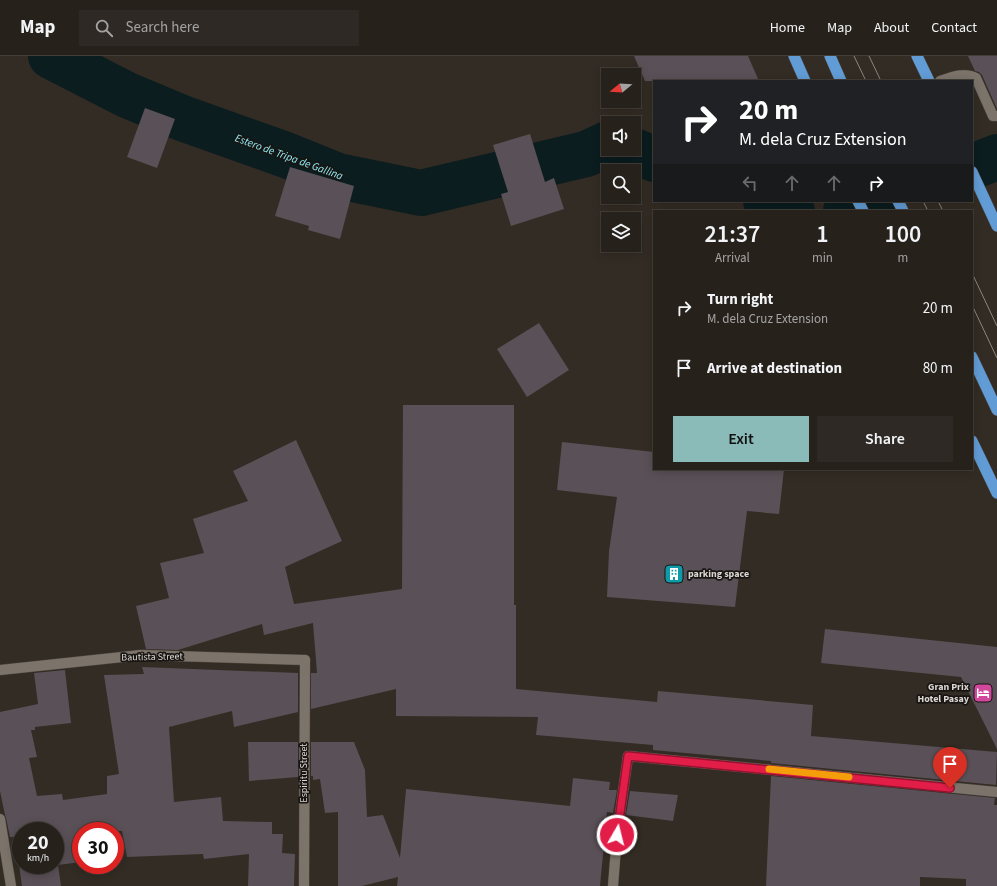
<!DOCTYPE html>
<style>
:root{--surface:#26211b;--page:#2e2924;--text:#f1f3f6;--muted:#a4a3a3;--line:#423e3a;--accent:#8bbbb9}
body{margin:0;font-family:"Source Sans 3",sans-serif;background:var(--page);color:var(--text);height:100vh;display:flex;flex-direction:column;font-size:15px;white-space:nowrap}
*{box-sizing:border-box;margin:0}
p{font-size:13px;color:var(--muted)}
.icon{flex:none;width:22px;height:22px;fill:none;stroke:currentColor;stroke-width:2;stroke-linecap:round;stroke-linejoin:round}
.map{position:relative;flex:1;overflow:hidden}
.side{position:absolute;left:653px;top:154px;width:320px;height:260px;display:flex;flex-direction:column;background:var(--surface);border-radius:0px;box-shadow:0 2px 10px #0003,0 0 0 1px var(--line)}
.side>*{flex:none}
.hud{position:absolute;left:653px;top:24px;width:320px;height:122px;border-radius:0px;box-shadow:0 2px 10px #0003,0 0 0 1px var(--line);background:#202124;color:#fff;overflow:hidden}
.needle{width:26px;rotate:252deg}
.controls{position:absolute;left:601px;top:12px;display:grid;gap:8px}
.controls a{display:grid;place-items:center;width:40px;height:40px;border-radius:0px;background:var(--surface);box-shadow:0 2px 10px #0003,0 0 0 1px var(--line);font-size:20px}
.speed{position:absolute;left:12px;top:766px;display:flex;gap:8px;font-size:20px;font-weight:700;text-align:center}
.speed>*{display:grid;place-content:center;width:52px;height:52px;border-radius:50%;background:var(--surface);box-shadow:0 2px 10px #0003,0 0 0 1px var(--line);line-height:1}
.speed small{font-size:10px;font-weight:400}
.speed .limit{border:6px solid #d22;background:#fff;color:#111}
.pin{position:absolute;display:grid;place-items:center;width:34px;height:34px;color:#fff;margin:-41px -17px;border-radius:50% 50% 50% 0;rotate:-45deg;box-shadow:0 0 4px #0007}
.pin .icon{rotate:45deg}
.me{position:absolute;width:44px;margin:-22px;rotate:8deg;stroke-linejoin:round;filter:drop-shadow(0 0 3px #0008)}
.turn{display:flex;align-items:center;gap:14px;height:84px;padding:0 20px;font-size:18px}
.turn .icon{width:52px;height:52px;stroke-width:2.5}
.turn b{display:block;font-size:28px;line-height:34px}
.lanes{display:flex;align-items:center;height:38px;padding:0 20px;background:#0003;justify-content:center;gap:20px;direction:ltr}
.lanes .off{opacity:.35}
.eta{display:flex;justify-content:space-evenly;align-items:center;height:68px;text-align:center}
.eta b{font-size:24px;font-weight:600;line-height:28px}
.action{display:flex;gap:8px;margin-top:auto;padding:8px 20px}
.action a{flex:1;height:46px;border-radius:0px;background:var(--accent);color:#111;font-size:16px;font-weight:600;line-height:46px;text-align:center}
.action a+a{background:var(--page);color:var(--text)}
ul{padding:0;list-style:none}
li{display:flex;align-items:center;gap:12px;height:60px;padding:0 20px}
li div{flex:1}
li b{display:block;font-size:15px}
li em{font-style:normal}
header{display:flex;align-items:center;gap:24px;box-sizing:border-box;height:56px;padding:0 20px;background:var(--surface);border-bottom:1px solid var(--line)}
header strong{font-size:19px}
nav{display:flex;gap:22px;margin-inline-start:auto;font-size:14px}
.search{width:280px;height:36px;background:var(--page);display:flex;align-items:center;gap:10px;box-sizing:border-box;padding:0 14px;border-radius:0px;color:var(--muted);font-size:15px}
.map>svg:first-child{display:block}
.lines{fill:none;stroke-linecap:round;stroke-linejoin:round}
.river{stroke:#0b1d1f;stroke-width:46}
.building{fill:#5a5057;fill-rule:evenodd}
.pedestrian-casing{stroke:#4d4740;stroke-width:11}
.minor-casing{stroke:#4d4740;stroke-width:11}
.trunk-casing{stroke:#4d4740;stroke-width:12}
.pedestrian{stroke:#7c746b;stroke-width:10}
.minor{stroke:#7c746b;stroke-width:10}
.trunk{stroke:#629cd6;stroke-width:11}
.tram{stroke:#8c8681;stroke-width:1}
.route-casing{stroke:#92132f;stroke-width:10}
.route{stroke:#e11d48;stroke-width:7}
.slow{stroke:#f59e0b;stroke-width:7}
.labels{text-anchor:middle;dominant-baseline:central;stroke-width:3.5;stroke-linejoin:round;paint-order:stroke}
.poi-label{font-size:10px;font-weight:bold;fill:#dcd7d3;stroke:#181512;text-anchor:start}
.street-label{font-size:10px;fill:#dcd7d3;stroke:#181512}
.water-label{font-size:11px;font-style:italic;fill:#8feef9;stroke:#181512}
</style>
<header>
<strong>Map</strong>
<div class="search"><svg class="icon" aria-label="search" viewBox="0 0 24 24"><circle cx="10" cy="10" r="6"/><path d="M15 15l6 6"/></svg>Search here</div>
<nav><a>Home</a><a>Map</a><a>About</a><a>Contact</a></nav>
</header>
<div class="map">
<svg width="997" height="830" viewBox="0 0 997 830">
<rect width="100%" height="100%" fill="#332c24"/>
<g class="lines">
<!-- river -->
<g class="river">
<polyline points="51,0 127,39 182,62 286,99 338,120 421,137 586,98 608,88"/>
<polyline points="629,93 654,103"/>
<polyline points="972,111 997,101"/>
<polyline points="766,145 792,155"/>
<polyline points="846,155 877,145"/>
</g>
</g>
<!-- building -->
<g class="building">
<polygon points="634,0 748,0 759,25 645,25"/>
<polygon points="968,0 997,0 997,53 982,19 979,16 975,15"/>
<polygon points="145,52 175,63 157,112 127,101"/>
<polygon points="530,78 545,126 554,122 564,153 511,170 501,138 508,136 493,89"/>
<polygon points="290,111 354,130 340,183 308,174 309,170 275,160"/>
<polygon points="539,267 569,314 527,341 497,293"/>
<polygon points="403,349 514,349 514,549 516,549 516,633 657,646 658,635 813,649 811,680 997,696 996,729 771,707 771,705 653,694 653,689 536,679 538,661 396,660 396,633 311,653 311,617 317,617 313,567 264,579 262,568 178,594 146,593 136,550 169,542 160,507 204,497 193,463 248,445 233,415 296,384 342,485 285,511 294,548 402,533"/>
<polygon points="562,386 654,396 654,413 784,413 779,458 747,455 735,551 607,541 609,495 617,441 557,434"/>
<polygon points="825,573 997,591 997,693 961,621 821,607"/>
<path d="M 142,611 L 298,617 L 298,656 L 234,671 L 232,655 L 169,671 L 174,746 L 221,741 L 223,765 L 272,766 L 272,778 L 283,778 L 282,797 L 295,798 L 294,830 L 248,830 L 249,798 L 204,803 L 203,798 L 127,801 L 122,775 L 81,775 L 81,806 L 58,809 L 61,830 L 22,830 L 15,781 L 10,781 L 6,762 L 5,759 L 0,735 L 0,656 L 38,648 L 34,617 L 65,614 L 71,667 L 35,671 L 35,674 L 31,674 L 37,701 L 29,702 L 37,740 L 62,738 L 63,744 L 107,738 L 107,720 L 119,718 L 104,619 L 144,618 ZM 21,775 L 55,775 L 55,809 L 21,809 Z"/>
<polygon points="248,686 298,686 298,721 249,725"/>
<polygon points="311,686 354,686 365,714 367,761 383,759 400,802 406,733 570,750 573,722 610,726 609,734 617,734 613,757 607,756 600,830 397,830 398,821 362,830 338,830 338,756 325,757 320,723 313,724 313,720 311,720"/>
<polygon points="771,720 995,742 994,749 997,749 997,830 966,830 966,823 920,821 920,830 766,830"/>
<polygon points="630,735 678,739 673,765 626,759"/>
</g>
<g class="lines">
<defs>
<polyline id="pedestrian" points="0,614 141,599 305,604"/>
<g id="minor">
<path d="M 940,25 C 952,21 964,16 976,22 L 993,60 L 997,60"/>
<polyline points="0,763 11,830"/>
<polyline points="304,830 305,604"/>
<polyline points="613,830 617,779 628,700 997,736"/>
</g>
<g id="trunk">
<polyline points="794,0 805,25"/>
<polyline points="830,0 841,25"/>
<polyline points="917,0 929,25"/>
<polyline points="972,116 997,170"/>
<polyline points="858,145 863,155"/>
<polyline points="898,145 903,155"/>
<polyline points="972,301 997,354"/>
<polyline points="972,385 997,437"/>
</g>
</defs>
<!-- pedestrian casing -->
<use href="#pedestrian" class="pedestrian-casing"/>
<!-- minor casing -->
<use href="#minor" class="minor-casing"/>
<!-- trunk casing -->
<use href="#trunk" class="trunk-casing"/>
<!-- pedestrian -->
<use href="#pedestrian" class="pedestrian"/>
<!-- minor -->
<use href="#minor" class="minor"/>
<!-- trunk -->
<use href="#trunk" class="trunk"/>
<!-- tram -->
<g class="tram">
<polyline points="854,0 866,25"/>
<polyline points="869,0 881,25"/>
<polyline points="923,145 928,155"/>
<polyline points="938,145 943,155"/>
<polyline points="972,217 997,270"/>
<polyline points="972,249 997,302"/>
</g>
</g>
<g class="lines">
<defs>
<polyline id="route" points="617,779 628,700 950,732"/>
</defs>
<!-- route casing -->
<use href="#route" class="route-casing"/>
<!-- route -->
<use href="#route" class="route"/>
<!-- slow -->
<polyline class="slow" points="769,713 849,721"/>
</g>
<!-- icons -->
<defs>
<symbol id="building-square" viewBox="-11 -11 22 22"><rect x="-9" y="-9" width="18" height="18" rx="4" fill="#0f9aa8" stroke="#181512"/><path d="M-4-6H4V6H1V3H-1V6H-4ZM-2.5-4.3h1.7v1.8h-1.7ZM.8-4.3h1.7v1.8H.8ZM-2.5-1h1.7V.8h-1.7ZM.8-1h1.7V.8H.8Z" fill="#fff"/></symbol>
<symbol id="hotel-square" viewBox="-11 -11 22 22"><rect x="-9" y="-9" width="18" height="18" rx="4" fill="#d1479c" stroke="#181512"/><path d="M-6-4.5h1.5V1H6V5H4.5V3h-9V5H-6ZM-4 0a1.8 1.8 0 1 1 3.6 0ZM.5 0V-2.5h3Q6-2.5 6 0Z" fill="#fff"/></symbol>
</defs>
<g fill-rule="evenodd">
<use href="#building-square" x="663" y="507" width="22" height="22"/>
<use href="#hotel-square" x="972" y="626" width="22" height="22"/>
</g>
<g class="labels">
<!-- poi labels -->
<g class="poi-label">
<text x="688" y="518">parking space</text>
<text x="969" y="631" text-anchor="end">Gran Prix<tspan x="969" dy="12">Hotel Pasay</tspan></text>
</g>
<!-- street labels -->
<g class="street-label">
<text transform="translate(152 601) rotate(-1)">Bautista Street</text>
<text transform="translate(304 717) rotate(-90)">Espiritu Street</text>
</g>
<!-- water labels -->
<g class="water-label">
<text transform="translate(289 101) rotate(20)">Estero de Tripa de Gallina</text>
</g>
</g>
</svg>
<div class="controls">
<a><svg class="needle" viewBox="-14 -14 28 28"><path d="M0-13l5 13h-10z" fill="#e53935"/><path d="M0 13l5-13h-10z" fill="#a4a3a3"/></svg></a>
<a><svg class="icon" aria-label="sound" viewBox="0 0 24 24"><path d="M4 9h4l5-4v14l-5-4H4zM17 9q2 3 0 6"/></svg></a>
<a><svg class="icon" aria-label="search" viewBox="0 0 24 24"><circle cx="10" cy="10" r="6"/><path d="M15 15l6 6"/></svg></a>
<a><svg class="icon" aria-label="layers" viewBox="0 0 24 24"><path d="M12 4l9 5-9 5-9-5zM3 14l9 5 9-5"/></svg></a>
</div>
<div class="speed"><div>20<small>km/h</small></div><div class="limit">30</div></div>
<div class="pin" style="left:950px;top:732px;background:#d93025"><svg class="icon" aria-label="arrive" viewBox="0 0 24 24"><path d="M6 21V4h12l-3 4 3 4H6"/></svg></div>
<svg class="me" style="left:617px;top:779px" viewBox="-20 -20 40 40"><circle r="17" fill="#e11d48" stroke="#fff" stroke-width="3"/><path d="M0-11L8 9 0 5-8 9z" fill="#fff"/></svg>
<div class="hud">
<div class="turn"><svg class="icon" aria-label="right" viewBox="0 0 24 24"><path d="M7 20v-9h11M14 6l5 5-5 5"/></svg><div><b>20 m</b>M. dela Cruz Extension</div></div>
<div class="lanes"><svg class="icon off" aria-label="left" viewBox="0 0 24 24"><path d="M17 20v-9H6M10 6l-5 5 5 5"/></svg><svg class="icon off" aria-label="ahead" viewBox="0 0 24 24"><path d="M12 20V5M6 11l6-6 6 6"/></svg><svg class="icon off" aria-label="ahead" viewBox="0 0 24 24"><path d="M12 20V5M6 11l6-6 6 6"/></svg><svg class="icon" aria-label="right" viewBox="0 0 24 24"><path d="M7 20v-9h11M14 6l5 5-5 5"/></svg></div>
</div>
<section class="side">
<div class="eta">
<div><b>21:37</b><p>Arrival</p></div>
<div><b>1</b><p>min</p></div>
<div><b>100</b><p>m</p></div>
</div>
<ul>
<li><svg class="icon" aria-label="right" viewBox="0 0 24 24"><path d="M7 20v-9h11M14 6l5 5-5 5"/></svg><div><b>Turn right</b><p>M. dela Cruz Extension</p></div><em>20 m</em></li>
<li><svg class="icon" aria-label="arrive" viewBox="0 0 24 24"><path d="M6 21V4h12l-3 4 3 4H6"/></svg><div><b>Arrive at destination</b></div><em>80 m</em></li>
</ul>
<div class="action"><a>Exit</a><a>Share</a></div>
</section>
</div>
